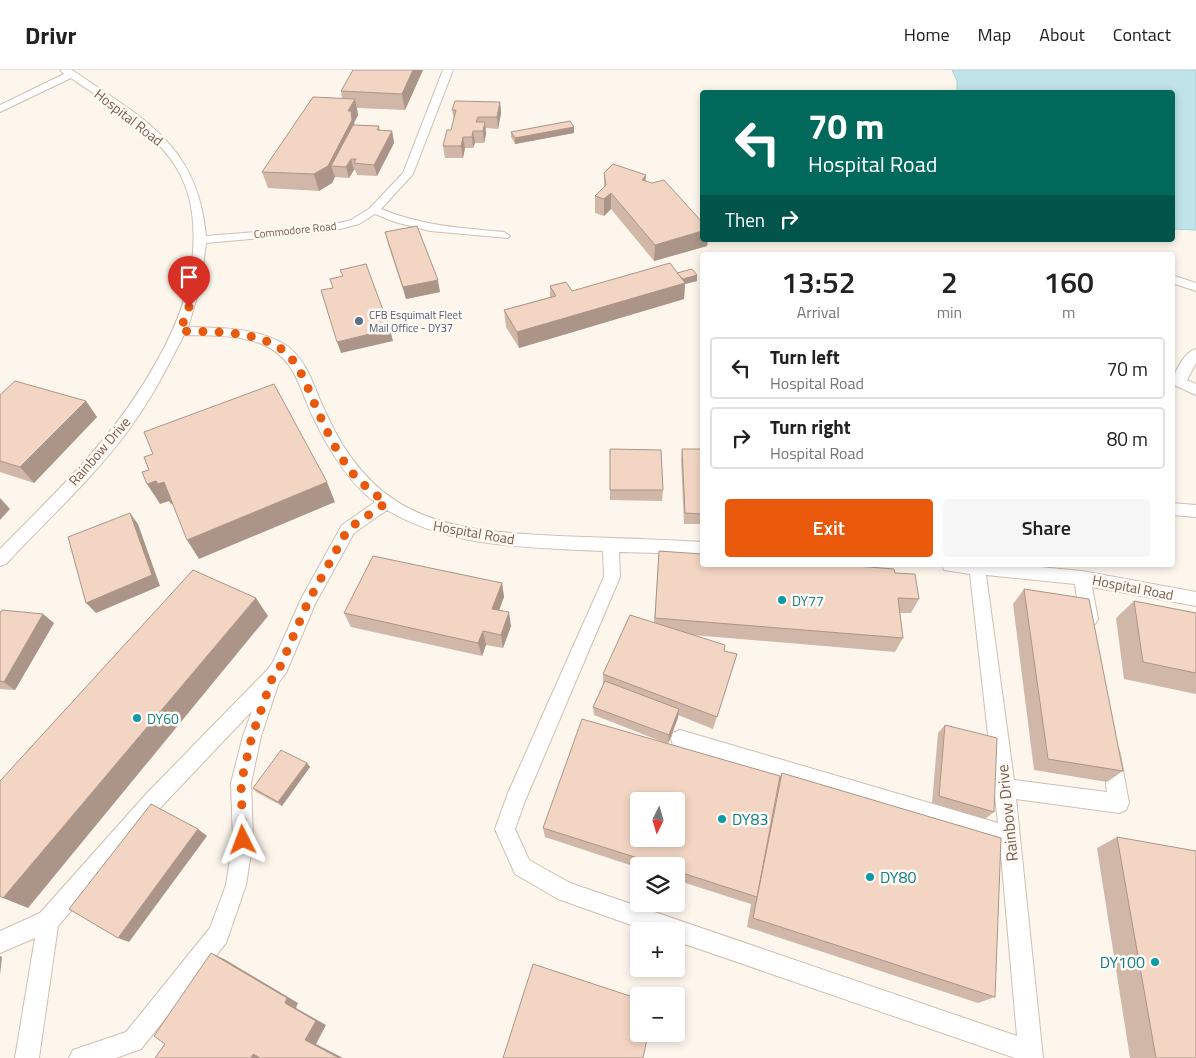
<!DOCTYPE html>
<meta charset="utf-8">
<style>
:root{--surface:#fff;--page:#f6f6f6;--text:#222;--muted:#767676;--line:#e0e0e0;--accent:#ea580c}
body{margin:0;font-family:"Titillium Web",sans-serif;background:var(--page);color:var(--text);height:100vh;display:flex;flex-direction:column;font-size:19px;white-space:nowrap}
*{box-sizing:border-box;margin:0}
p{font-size:16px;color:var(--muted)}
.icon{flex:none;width:28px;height:28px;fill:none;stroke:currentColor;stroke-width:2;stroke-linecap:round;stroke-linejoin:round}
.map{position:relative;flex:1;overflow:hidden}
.sheet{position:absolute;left:700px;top:182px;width:475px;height:315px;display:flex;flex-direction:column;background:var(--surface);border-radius:5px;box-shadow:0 2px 8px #0003}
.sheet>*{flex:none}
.banner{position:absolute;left:700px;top:20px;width:475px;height:152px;border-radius:5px;box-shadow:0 2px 8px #0003;background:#00695c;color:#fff;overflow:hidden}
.needle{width:32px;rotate:185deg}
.fabs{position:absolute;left:630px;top:722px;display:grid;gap:10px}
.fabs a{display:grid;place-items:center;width:55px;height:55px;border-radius:5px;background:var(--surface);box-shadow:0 2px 8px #0003;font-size:25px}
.pin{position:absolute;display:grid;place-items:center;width:42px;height:42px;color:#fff;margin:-51px -21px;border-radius:50% 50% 50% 0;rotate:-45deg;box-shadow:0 0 5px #0007}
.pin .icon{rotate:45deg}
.me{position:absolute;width:55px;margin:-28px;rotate:357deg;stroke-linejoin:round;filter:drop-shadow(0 0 4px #0008)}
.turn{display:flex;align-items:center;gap:18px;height:105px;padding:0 25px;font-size:22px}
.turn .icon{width:65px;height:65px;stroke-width:2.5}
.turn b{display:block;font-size:35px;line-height:42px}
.then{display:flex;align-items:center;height:48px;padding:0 25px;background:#0003;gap:10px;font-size:19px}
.eta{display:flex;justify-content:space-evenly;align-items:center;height:85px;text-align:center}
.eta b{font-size:30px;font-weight:600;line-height:35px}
.primary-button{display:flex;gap:10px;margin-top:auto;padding:10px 25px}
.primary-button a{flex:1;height:58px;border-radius:5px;background:var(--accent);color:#fff;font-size:20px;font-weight:600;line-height:58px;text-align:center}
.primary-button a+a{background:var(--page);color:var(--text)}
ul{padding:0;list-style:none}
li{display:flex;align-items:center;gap:15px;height:62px;margin:0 10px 8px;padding:0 15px;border:2px solid var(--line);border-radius:5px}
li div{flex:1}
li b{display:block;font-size:19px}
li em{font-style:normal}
header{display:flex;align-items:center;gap:30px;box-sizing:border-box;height:70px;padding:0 25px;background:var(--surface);border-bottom:1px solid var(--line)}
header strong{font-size:24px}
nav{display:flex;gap:28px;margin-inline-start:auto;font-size:18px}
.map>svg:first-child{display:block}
.water{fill:#bfe3e8;stroke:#a5d3da}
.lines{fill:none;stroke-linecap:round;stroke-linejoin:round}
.service-casing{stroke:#d1beb0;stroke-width:2}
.service{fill:#fff;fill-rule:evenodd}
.wall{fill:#d1b7a8}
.shaded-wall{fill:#aa9588}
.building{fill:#f3d5c3;stroke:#aa9588;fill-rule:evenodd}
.route{stroke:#ea580c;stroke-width:9;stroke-dasharray:0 16.2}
.service-dot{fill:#5c6f8a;stroke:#fffaf3;stroke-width:2}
.culture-dot{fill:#0f9aa8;stroke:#fffaf3;stroke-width:2}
.labels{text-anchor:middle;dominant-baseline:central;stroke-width:5;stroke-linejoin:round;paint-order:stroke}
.far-street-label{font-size:11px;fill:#7a5c4d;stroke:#fffaf3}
.far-service-label{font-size:11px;fill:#4e5e75;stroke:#fffaf3;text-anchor:start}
.street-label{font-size:14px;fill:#7a5c4d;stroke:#fffaf3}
.culture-label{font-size:14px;fill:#0d838f;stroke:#fffaf3;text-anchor:start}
.near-street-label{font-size:16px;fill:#7a5c4d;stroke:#fffaf3}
.near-culture-label{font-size:16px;fill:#0d838f;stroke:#fffaf3;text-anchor:start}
</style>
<header>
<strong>Drivr</strong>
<nav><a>Home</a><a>Map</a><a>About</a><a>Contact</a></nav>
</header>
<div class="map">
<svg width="1196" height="988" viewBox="0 0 1196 988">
<rect width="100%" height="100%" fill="#fdf6ec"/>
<!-- water -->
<polygon class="water" points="952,0 1196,0 1196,160 1173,159 1172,22 955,22 957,22 957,11"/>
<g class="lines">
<defs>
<g id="service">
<path d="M 60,0 L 71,0 L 75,2 C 144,49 198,75 206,166 L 328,156 L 351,150 L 370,138 L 403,103 L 443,0 L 453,0 L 413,104 L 381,139 C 423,156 460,158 504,162 L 510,166 L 508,168 L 430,161 L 395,152 L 375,144 L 359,154 L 328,162 L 206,173 L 201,214 L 188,257 C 220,258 255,257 284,274 C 307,288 314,318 325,341 C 343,382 370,419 410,439 C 456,462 508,463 558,466 C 606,468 655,469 702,472 L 702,484 L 619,482 L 620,507 L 525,731 L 515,759 L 529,790 L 570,813 L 1017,966 L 1000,773 L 680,678 L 673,675 L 671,669 L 673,663 L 680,660 L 998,753 L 970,504 L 944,500 L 942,495 L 1018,495 L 1082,501 L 1196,522 L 1196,536 L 1092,517 L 1098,549 L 1095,554 L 1089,556 L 1083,554 L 1080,549 L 1075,514 L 986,505 L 1014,710 L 1107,722 L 1102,684 L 1104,678 L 1111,675 L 1118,678 L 1120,684 L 1129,733 L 1126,740 L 1119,743 L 1016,729 L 1043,988 L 1015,988 L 676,871 L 676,861 L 648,861 L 558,829 L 515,804 L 495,759 L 508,723 L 604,507 L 603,481 C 530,477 452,479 387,440 L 354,463 L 315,534 L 286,603 L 279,612 L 261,666 L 251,713 L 253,770 L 246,815 L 226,873 L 141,979 L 116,988 L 69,988 L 73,980 L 126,962 L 210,858 L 226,815 L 233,770 L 231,713 L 243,666 L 252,641 L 161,737 L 58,856 L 39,988 L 15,988 L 35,868 L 0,883 L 0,861 L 40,843 L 147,723 L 267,600 L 273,592 L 302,527 L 342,455 L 375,432 C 348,412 329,380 314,349 C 300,321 296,289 264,275 C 240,264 210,266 184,265 C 167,298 150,331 128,361 C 92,409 47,450 6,494 L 0,496 L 0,479 C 60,418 115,367 157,291 C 176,257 191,221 193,181 C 195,153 192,122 176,97 C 152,58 108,34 71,8 L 0,42 L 0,35 L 64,4 Z"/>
<polygon points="1172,205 1196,213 1196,221 1172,213"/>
<path d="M 1196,279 L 1196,293 L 1187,310 L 1196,314 L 1196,325 L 1174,315 L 1172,313 C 1175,301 1184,282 1196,279 Z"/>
<polygon points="1172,433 1196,435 1196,447 1172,445"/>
</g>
</defs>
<!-- service casing -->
<use href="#service" class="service-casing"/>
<!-- service -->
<use href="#service" class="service"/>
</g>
<!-- wall -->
<g class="wall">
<polygon points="423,0 405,40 357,38 358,45 354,53 355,55 379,56 380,60 392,61 394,73 377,106 357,105 355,100 354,100 349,108 335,107 332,113 319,121 268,118 262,102 342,28 341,21"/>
<polygon points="500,32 501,43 498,59 486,58 486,64 484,73 475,73 473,78 465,78 463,88 445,88 443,76 451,60 454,50 452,40"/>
<polygon points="574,57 574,63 515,74 511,67 511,62"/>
<polygon points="604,103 646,112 702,170 708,170 707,176 654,191 611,139 604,146 595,143 595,126 604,117"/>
<polygon points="385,162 440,222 406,229 388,174"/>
<polygon points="677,203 697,211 685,214 684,229 519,278 506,257 504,240 550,227 550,216 572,221"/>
<polygon points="0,325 86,331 97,347 34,413 0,402"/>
<polygon points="610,379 663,420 662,431 610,430"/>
<polygon points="682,379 702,379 702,454 684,454 681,390"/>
<polygon points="659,481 919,529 911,543 900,543 903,568 895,582 693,565 724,581 737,584 713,659 678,645 668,674 594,645 593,637 603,616 603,604 654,553"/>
<polygon points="502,513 504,527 499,540 511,556 503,578 486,575 482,586 351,557 344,543"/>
<polygon points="1024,519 1123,701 1107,712 1034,700 1013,534"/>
<polygon points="1134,531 1196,543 1196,624 1124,609 1116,548"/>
<polygon points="0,543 54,553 15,620 0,619"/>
<polygon points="945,655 994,742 985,749 932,733 938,663"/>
<polygon points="307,693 310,697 282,736 256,722 253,718"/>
<polygon points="782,703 995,927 978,933 747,857 751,834 676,810 676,796 639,796 639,798 545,767 543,758 780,706"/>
<polygon points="1117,767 1196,988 1130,988 1097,778"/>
</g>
<!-- shaded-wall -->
<g class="shaded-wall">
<polygon points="413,0 423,0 405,40 402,24"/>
<polygon points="355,29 358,45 354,53 355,57 331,96 335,107 332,113 319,121 314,104"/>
<polygon points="500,32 501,43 498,59 497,47"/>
<polygon points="485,52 486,64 484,73 483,61"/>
<polygon points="574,57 574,63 515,74 515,68"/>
<polygon points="392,61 394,73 377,106 374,95"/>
<polygon points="473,61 475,73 473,78 472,67"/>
<polygon points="463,67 465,78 463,88 461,76"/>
<polygon points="351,89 354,100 349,108 346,97"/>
<polygon points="646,105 645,122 642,110"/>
<polygon points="611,123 611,139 604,146 604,129"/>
<polygon points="702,161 702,170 708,170 707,176 654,191 655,175"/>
<polygon points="697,205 697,211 685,214 684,229 519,278 517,262 682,209"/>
<polygon points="438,210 440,222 406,229 403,217"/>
<polygon points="390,259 393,271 341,283 337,272"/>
<polygon points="86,331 97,347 34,413 20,397"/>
<polygon points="156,411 164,412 177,432 171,434 169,431 160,434 147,414"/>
<polygon points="327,412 335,432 199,489 187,470"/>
<polygon points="0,428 10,439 0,450"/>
<polygon points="130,443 138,454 160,516 96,543 86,533"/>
<polygon points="502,513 504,527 495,552 492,539"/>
<polygon points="256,528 268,546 28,838 3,828"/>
<polygon points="509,542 511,556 503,578 501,565"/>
<polygon points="43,544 54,553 15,620 4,612"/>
<polygon points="483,561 486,575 482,586 478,573"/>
<polygon points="679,639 678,648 668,674 669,665"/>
<polygon points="307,693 310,697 282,736 278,732"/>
<polygon points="198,759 207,766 129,872 118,868"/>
<polygon points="211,883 224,889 298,933 296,938 326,955 316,974 343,988 339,988 305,970 285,933"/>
<polygon points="0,886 2,887 0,905"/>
<polygon points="253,984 265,988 251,988"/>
</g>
<!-- building -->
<g class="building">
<polygon points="353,0 413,0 402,24 341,21"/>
<polygon points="313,27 355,29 348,41 351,41 352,50 328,96 314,104 262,102"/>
<polygon points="455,31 500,32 497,47 478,47 476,52 485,52 483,61 473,61 472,67 463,67 461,76 443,76 447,60 451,60 456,40 452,40"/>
<polygon points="570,51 574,57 515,68 511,62"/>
<polygon points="353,55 379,56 377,60 392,61 374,95 354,93 356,89 351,89 346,97 331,96"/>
<polygon points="613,94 646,105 642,110 652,113 664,110 702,152 702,161 655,175 611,123 604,129 595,126 606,115 604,103"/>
<polygon points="417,156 438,210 403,217 385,162"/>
<polygon points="670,193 685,213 517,262 504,240 556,226 550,216 566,212 572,221"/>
<polygon points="366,194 390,259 337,272 321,220 333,218 330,209 343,206 340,200"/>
<polygon points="692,199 697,205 683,209 677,203"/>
<polygon points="15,311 86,331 20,397 0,391 0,325"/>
<polygon points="274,314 327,412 187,470 164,412 158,414 156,411 147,414 142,402 149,400 144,387 153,384 144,362"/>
<polygon points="610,379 661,380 663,420 610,420"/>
<polygon points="682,379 702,379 702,444 685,443"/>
<polygon points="130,443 152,505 86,533 68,467"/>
<polygon points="659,481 702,484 702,495 844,495 894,499 895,503 915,504 919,529 898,528 903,568 655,548"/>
<polygon points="373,486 502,513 492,539 509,542 501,565 483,561 478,573 344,543"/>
<polygon points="193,500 256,528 3,828 0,826 0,711"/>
<polygon points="1024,519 1089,529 1123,701 1048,689"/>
<polygon points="1134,531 1196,543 1196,603 1143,592"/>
<polygon points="2,540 43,544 4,612 0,611 0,543"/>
<polygon points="630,545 725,575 724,581 737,584 717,647 603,604"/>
<polygon points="605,611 679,639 669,665 593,637"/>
<path d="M 582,649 L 780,706 L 757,827 L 676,801 L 676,796 L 663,796 L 543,758 ZM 639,731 L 676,731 L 676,769 L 639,769 Z"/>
<polygon points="945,655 997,668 994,742 939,726"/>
<polygon points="281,680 307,693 278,732 253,718"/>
<polygon points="782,703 1001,768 995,927 753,848"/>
<polygon points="151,734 198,759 118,868 69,839"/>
<polygon points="1117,767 1196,781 1196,988 1156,988"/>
<polygon points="211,883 287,928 285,933 316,951 305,970 339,988 260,988 253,984 251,988 155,988 165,974 154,966"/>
<polygon points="533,894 639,929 639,964 648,964 643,988 503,988"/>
</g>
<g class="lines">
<!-- route -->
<path class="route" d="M 189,237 L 180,261 C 212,262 252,260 280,278 C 302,293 309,324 320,346 C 328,364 338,384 350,400 C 360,413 374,423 386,433 L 348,459 L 308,532 L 280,597 L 273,606 L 252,666 L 241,713 L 243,770"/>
</g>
<!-- markers -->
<circle class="service-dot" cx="359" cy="251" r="5"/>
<g class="culture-dot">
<circle cx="782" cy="530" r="5"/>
<circle cx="137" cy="648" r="5"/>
<circle cx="722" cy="749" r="5"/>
<circle cx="870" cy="807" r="5"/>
<circle cx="1155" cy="892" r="5"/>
</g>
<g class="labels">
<!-- far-street labels -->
<g class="far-street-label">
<text transform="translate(295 160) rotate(-6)">Commodore Road</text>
</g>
<!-- far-service labels -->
<g class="far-service-label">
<text x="369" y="245">CFB Esquimalt Fleet<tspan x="369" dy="13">Mail Office - DY37</tspan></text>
</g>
<!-- street labels -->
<g class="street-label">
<text transform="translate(129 47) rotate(38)">Hospital Road</text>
<text transform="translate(99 381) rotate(-49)">Rainbow Drive</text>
<text transform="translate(474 462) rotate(10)">Hospital Road</text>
<text transform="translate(1133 517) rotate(11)">Hospital Road</text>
</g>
<!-- culture labels -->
<g class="culture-label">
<text x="792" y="530">DY77</text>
<text x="147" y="648">DY60</text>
</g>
<!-- near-street labels -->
<g class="near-street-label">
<text transform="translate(1007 743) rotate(-96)">Rainbow Drive</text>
</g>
<!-- near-culture labels -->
<g class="near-culture-label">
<text x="732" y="749">DY83</text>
<text x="880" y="807">DY80</text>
<text x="1145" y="892" text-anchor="end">DY100</text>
</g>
</g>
</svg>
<div class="fabs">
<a><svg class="needle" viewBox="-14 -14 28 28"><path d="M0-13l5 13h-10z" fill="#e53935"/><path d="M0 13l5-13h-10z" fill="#767676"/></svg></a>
<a><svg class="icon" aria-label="layers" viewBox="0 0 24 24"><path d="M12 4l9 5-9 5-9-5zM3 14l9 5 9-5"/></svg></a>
<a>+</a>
<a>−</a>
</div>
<div class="pin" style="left:189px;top:237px;background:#d93025"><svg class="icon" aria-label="arrive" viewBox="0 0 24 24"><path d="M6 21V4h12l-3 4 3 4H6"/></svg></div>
<svg class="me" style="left:243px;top:770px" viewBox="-20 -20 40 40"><path d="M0-17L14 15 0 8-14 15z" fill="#ea580c" stroke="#fff" stroke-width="4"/></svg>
<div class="banner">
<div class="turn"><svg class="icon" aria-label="left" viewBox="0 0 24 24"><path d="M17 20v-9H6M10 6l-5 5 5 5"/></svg><div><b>70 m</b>Hospital Road</div></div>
<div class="then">Then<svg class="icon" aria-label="right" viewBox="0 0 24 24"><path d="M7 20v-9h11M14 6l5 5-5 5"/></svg></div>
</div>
<section class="sheet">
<div class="eta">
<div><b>13:52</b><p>Arrival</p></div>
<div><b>2</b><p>min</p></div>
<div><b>160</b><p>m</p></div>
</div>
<ul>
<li><svg class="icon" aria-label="left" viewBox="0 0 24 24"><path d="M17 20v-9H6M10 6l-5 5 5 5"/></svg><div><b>Turn left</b><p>Hospital Road</p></div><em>70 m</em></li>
<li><svg class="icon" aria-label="right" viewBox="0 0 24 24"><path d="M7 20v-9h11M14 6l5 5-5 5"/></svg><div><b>Turn right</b><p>Hospital Road</p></div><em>80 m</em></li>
</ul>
<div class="primary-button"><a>Exit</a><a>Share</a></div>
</section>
</div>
